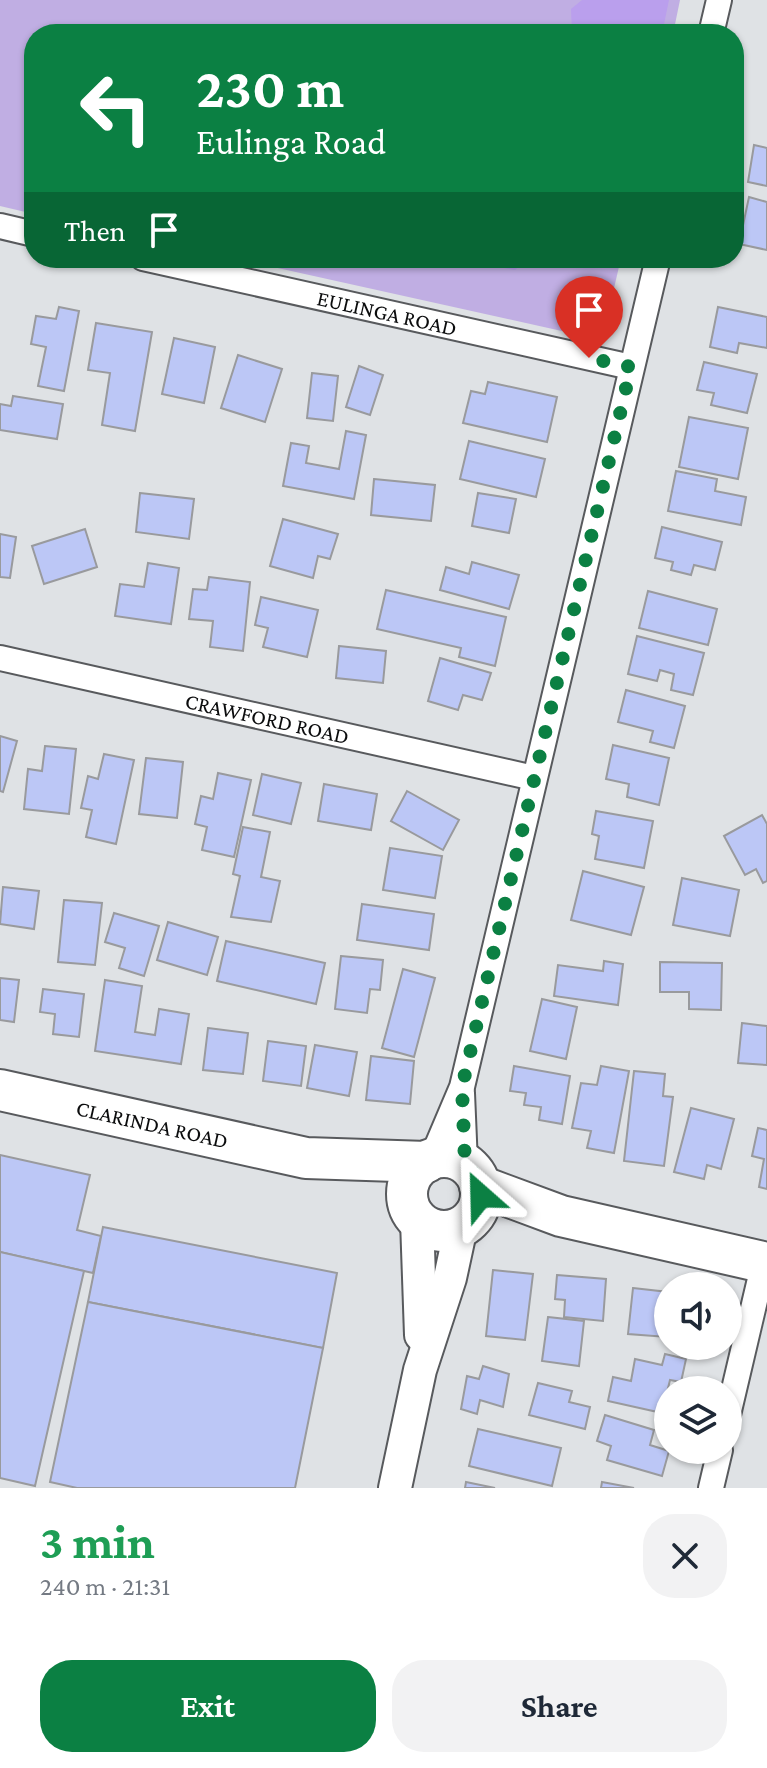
<!DOCTYPE html>
<meta charset="utf-8">
<style>
:root{--surface:#fff;--page:#f2f2f3;--text:#1f2937;--muted:#747a83;--accent:#0b8043}
body{margin:0;font-family:"Crimson Pro",serif;background:var(--page);color:var(--text);height:100vh;display:flex;flex-direction:column;font-size:30px;white-space:nowrap}
*{box-sizing:border-box;margin:0}
p{font-size:26px;color:var(--muted)}
.icon{flex:none;width:44px;height:44px;fill:none;stroke:currentColor;stroke-width:2;stroke-linecap:round;stroke-linejoin:round}
.map{position:relative;height:1488px;overflow:hidden}
.sheet{display:flex;flex-direction:column;background:var(--surface);flex:1}
.sheet>*{flex:none}
.guide{position:absolute;left:24px;top:24px;width:720px;height:244px;border-radius:32px;box-shadow:0 2px 6px #0004;background:#0b8043;color:#fff;overflow:hidden}
.buttons{position:absolute;left:654px;top:1272px;display:grid;gap:16px}
.buttons a{display:grid;place-items:center;width:88px;height:88px;border-radius:50%;background:var(--surface);box-shadow:0 2px 6px #0004;font-size:40px}
.pin{position:absolute;display:grid;place-items:center;width:68px;height:68px;color:#fff;margin:-82px -34px;border-radius:50% 50% 50% 0;rotate:-45deg;box-shadow:0 0 8px #0007}
.pin .icon{rotate:45deg}
.me{position:absolute;width:88px;margin:-44px;rotate:335deg;stroke-linejoin:round;filter:drop-shadow(0 0 6px #0008)}
.turn{display:flex;align-items:center;gap:28px;height:168px;padding:0 40px;font-size:36px}
.turn .icon{width:104px;height:104px;stroke-width:2.5}
.turn b{display:block;font-size:56px;line-height:68px}
.then{display:flex;align-items:center;height:76px;padding:0 40px;background:#0003;gap:16px;font-size:30px}
.round{display:grid;place-items:center;flex:none;width:84px;height:84px;border-radius:32px;background:var(--page)}
.summary{display:flex;align-items:center;justify-content:space-between;height:136px;padding:0 40px}
h1{font-size:48px;font-weight:700;line-height:60px;color:#1e9e55}
.primary-button{display:flex;gap:16px;margin-top:auto;padding:16px 40px}
.primary-button a{flex:1;height:92px;border-radius:32px;background:var(--accent);color:#fff;font-size:32px;font-weight:700;line-height:92px;text-align:center}
.primary-button a+a{background:var(--page);color:var(--text)}
.map>svg:first-child{display:block}
.green{fill:#c0aee3}
.forest{fill:#ba9fed}
.building{fill:#bcc7f6;stroke:#999a9d;stroke-width:2}
.lines{fill:none;stroke-linecap:round;stroke-linejoin:round}
.minor-casing{stroke:#585a5d;stroke-width:28}
.tertiary-casing{stroke:#585a5d;stroke-width:36}
.primary-casing{stroke:#585a5d;stroke-width:44}
.minor{stroke:#fff;stroke-width:24}
.tertiary{stroke:#fff;stroke-width:32}
.primary{stroke:#fff;stroke-width:40}
.route{stroke:#0b8043;stroke-width:14;stroke-dasharray:0 25.2}
.labels{text-anchor:middle;dominant-baseline:central;stroke-width:6;stroke-linejoin:round;paint-order:stroke}
.street-label{font-size:22px;fill:#0b0c0d;stroke:#eceff2}
</style>
<div class="map">
<svg width="767" height="1488" viewBox="0 0 767 1488">
<rect width="100%" height="100%" fill="#dfe2e5"/>
<!-- green -->
<g class="green">
<polygon points="0,0 680,0 673,34 34,34 34,214 0,206"/>
<polygon points="233,258 621,258 602,340"/>
</g>
<!-- forest -->
<g class="forest">
<polygon points="582,0 669,0 662,34 572,34 571,9"/>
<polygon points="482,258 528,258 515,270 493,266"/>
</g>
<!-- building -->
<g class="building">
<polygon points="754,145 767,148 767,186 748,182"/>
<polygon points="749,197 767,202 767,250 739,244"/>
<polygon points="59,307 79,311 64,391 38,386 46,347 31,344 36,316 56,319"/>
<polygon points="718,307 767,317 767,348 739,343 737,353 710,347"/>
<polygon points="96,323 152,332 135,431 102,425 110,373 88,370"/>
<polygon points="174,338 215,347 204,403 162,394"/>
<polygon points="238,355 282,369 265,422 221,408"/>
<polygon points="704,362 757,374 747,413 711,405 714,393 697,390"/>
<polygon points="359,366 383,375 370,415 346,407"/>
<polygon points="312,373 338,376 333,421 307,418"/>
<polygon points="488,382 557,397 547,442 463,423 471,391 485,394"/>
<polygon points="13,396 63,404 57,439 0,430 0,404 11,406"/>
<polygon points="689,417 748,428 738,479 679,467"/>
<polygon points="346,431 366,435 354,499 283,486 291,443 309,446 306,463 339,469"/>
<polygon points="469,441 545,459 536,497 460,479"/>
<polygon points="676,471 717,479 715,491 746,497 741,525 668,511"/>
<polygon points="374,479 435,485 431,521 371,515"/>
<polygon points="140,493 194,499 189,539 136,532"/>
<polygon points="478,493 516,499 509,533 472,526"/>
<polygon points="283,519 338,534 330,559 318,556 313,578 270,566"/>
<polygon points="662,527 722,542 715,570 694,565 691,575 671,570 673,562 655,558"/>
<polygon points="85,529 97,567 44,584 32,546"/>
<polygon points="0,534 16,537 10,578 0,577"/>
<polygon points="472,562 519,575 509,609 440,590 446,567 469,574"/>
<polygon points="148,563 179,568 171,624 115,616 120,584 144,587"/>
<polygon points="209,577 250,582 243,651 210,647 213,621 189,619 193,589 207,590"/>
<polygon points="386,590 506,617 495,666 459,657 461,648 377,629"/>
<polygon points="648,591 717,609 708,645 639,628"/>
<polygon points="261,597 318,610 307,657 263,647 268,628 255,625"/>
<polygon points="637,636 704,653 693,695 671,690 674,674 660,670 657,681 628,674"/>
<polygon points="339,646 386,651 383,683 336,678"/>
<polygon points="440,658 491,673 482,700 463,695 458,710 428,701"/>
<polygon points="626,690 685,706 674,748 650,742 653,731 618,722"/>
<polygon points="0,736 17,741 3,792 0,791"/>
<polygon points="613,745 669,758 659,805 627,797 629,784 606,779"/>
<polygon points="45,746 76,749 69,814 24,809 28,769 42,771"/>
<polygon points="104,754 134,760 116,844 86,837 92,810 81,808 88,776 98,779"/>
<polygon points="146,758 183,762 177,818 139,814"/>
<polygon points="218,773 251,780 234,857 202,850 207,827 195,824 201,796 213,799"/>
<polygon points="262,774 301,783 291,824 253,815"/>
<polygon points="324,784 377,794 371,830 318,821"/>
<polygon points="407,791 459,820 443,850 391,821"/>
<polygon points="596,811 653,821 644,868 595,859 599,836 592,834"/>
<polygon points="762,815 767,824 767,881 763,883 756,869 745,875 724,836"/>
<polygon points="243,827 270,832 261,877 280,881 271,922 231,917 240,876 233,874"/>
<polygon points="390,848 442,856 435,898 383,890"/>
<polygon points="583,871 644,887 631,935 571,920"/>
<polygon points="682,878 739,890 730,936 673,925"/>
<polygon points="3,887 39,891 34,929 0,924"/>
<polygon points="64,900 102,903 95,965 58,962"/>
<polygon points="362,904 434,914 429,950 357,940"/>
<polygon points="114,913 159,926 144,976 119,968 125,948 105,942"/>
<polygon points="168,922 218,937 207,975 157,960"/>
<polygon points="226,941 325,963 316,1004 217,981"/>
<polygon points="341,956 383,960 380,990 370,989 367,1013 335,1009"/>
<polygon points="604,961 623,964 618,1005 554,996 558,965 603,971"/>
<polygon points="660,962 722,963 721,1010 689,1009 689,992 660,992"/>
<polygon points="403,969 435,978 414,1057 382,1048"/>
<polygon points="0,978 19,980 14,1022 0,1020"/>
<polygon points="105,980 142,986 135,1032 155,1035 159,1009 189,1014 181,1064 95,1051"/>
<polygon points="43,989 84,994 79,1037 53,1034 55,1014 40,1012"/>
<polygon points="542,999 577,1007 566,1059 530,1051"/>
<polygon points="742,1023 767,1026 767,1065 738,1063"/>
<polygon points="208,1028 248,1033 243,1074 203,1070"/>
<polygon points="268,1041 306,1046 301,1086 263,1081"/>
<polygon points="315,1045 357,1052 349,1096 307,1088"/>
<polygon points="371,1056 414,1061 410,1104 366,1100"/>
<polygon points="514,1066 570,1076 562,1124 539,1120 541,1107 524,1105 526,1093 510,1091"/>
<polygon points="601,1066 629,1071 614,1153 587,1148 591,1131 572,1128 581,1083 597,1085"/>
<polygon points="634,1071 665,1074 663,1096 673,1097 664,1166 624,1161"/>
<polygon points="691,1108 734,1119 721,1169 707,1165 704,1179 674,1172"/>
<polygon points="758,1128 767,1130 767,1189 759,1187 764,1159 752,1156"/>
<polygon points="0,1155 90,1175 77,1230 101,1236 93,1273 0,1252"/>
<polygon points="103,1227 337,1273 323,1348 88,1302"/>
<polygon points="0,1252 84,1271 35,1486 0,1478"/>
<polygon points="493,1270 533,1274 525,1340 486,1336"/>
<polygon points="557,1275 606,1279 603,1321 564,1317 565,1300 555,1299"/>
<polygon points="633,1288 668,1292 667,1337 628,1334"/>
<polygon points="88,1302 323,1348 295,1488 77,1488 50,1482"/>
<polygon points="548,1317 584,1321 579,1366 542,1361"/>
<polygon points="665,1354 686,1359 681,1382 670,1380 662,1413 608,1401 613,1377 631,1381 635,1359 662,1365"/>
<polygon points="483,1366 509,1374 503,1407 480,1400 477,1414 461,1409 467,1376 479,1379"/>
<polygon points="538,1383 572,1391 569,1402 590,1407 585,1429 529,1415"/>
<polygon points="605,1415 654,1430 650,1445 669,1451 662,1476 607,1460 611,1446 597,1441"/>
<polygon points="478,1429 561,1448 552,1486 469,1466"/>
<polygon points="466,1482 495,1488 465,1488"/>
<polygon points="602,1482 634,1488 601,1488"/>
</g>
<g class="lines">
<defs>
<g id="minor">
<polyline points="711,34 719,0"/>
<polyline points="0,226 34,234"/>
<path id="s1" d="M 143,258 L 631,367"/>
<path id="s2" d="M 0,658 L 534,778"/>
<polyline points="462,1093 465,1164"/>
<polyline points="431,1160 462,1087 658,258"/>
<polyline points="728,1415 764,1262"/>
<polyline points="711,1488 720,1450"/>
</g>
<g id="tertiary">
<polyline points="417,1220 421,1335"/>
<polyline points="395,1488 420,1370 450,1278 461,1227"/>
</g>
<g id="primary">
<path id="s3" d="M 0,1090 L 306,1158 L 427,1162"/>
<circle cx="444" cy="1194" r="37"/>
<polyline points="480,1186 561,1216 767,1263"/>
</g>
</defs>
<!-- minor casing -->
<use href="#minor" class="minor-casing"/>
<!-- tertiary casing -->
<use href="#tertiary" class="tertiary-casing"/>
<!-- primary casing -->
<use href="#primary" class="primary-casing"/>
<!-- minor -->
<use href="#minor" class="minor"/>
<!-- tertiary -->
<use href="#tertiary" class="tertiary"/>
<!-- primary -->
<use href="#primary" class="primary"/>
</g>
<g class="lines">
<!-- route -->
<polyline class="route" points="481,1196 477,1177 465,1164 462,1087 631,367 589,358"/>
</g>
<g class="labels">
<!-- street labels -->
<g class="street-label">
<text stroke="none"><textPath href="#s1" startOffset="250">EULINGA ROAD</textPath></text>
<text stroke="none"><textPath href="#s2" startOffset="274">CRAWFORD ROAD</textPath></text>
<text stroke="none"><textPath href="#s3" startOffset="156">CLARINDA ROAD</textPath></text>
</g>
</g>
</svg>
<div class="buttons">
<a><svg class="icon" aria-label="sound" viewBox="0 0 24 24"><path d="M4 9h4l5-4v14l-5-4H4zM17 9q2 3 0 6"/></svg></a>
<a><svg class="icon" aria-label="layers" viewBox="0 0 24 24"><path d="M12 4l9 5-9 5-9-5zM3 14l9 5 9-5"/></svg></a>
</div>
<div class="pin" style="left:589px;top:358px;background:#d93025"><svg class="icon" aria-label="arrive" viewBox="0 0 24 24"><path d="M6 21V4h12l-3 4 3 4H6"/></svg></div>
<svg class="me" style="left:481px;top:1196px" viewBox="-20 -20 40 40"><path d="M0-17L14 15 0 8-14 15z" fill="#0b8043" stroke="#fff" stroke-width="4"/></svg>
<div class="guide">
<div class="turn"><svg class="icon" aria-label="left" viewBox="0 0 24 24"><path d="M17 20v-9H6M10 6l-5 5 5 5"/></svg><div><b>230 m</b>Eulinga Road</div></div>
<div class="then">Then<svg class="icon" aria-label="arrive" viewBox="0 0 24 24"><path d="M6 21V4h12l-3 4 3 4H6"/></svg></div>
</div>
</div>
<section class="sheet">
<div class="summary"><div><h1>3 min</h1><p>240 m · 21:31</p></div><a class="round"><svg class="icon" aria-label="close" viewBox="0 0 24 24"><path d="M6 6l12 12M18 6L6 18"/></svg></a></div>
<div class="primary-button"><a>Exit</a><a>Share</a></div>
</section>
